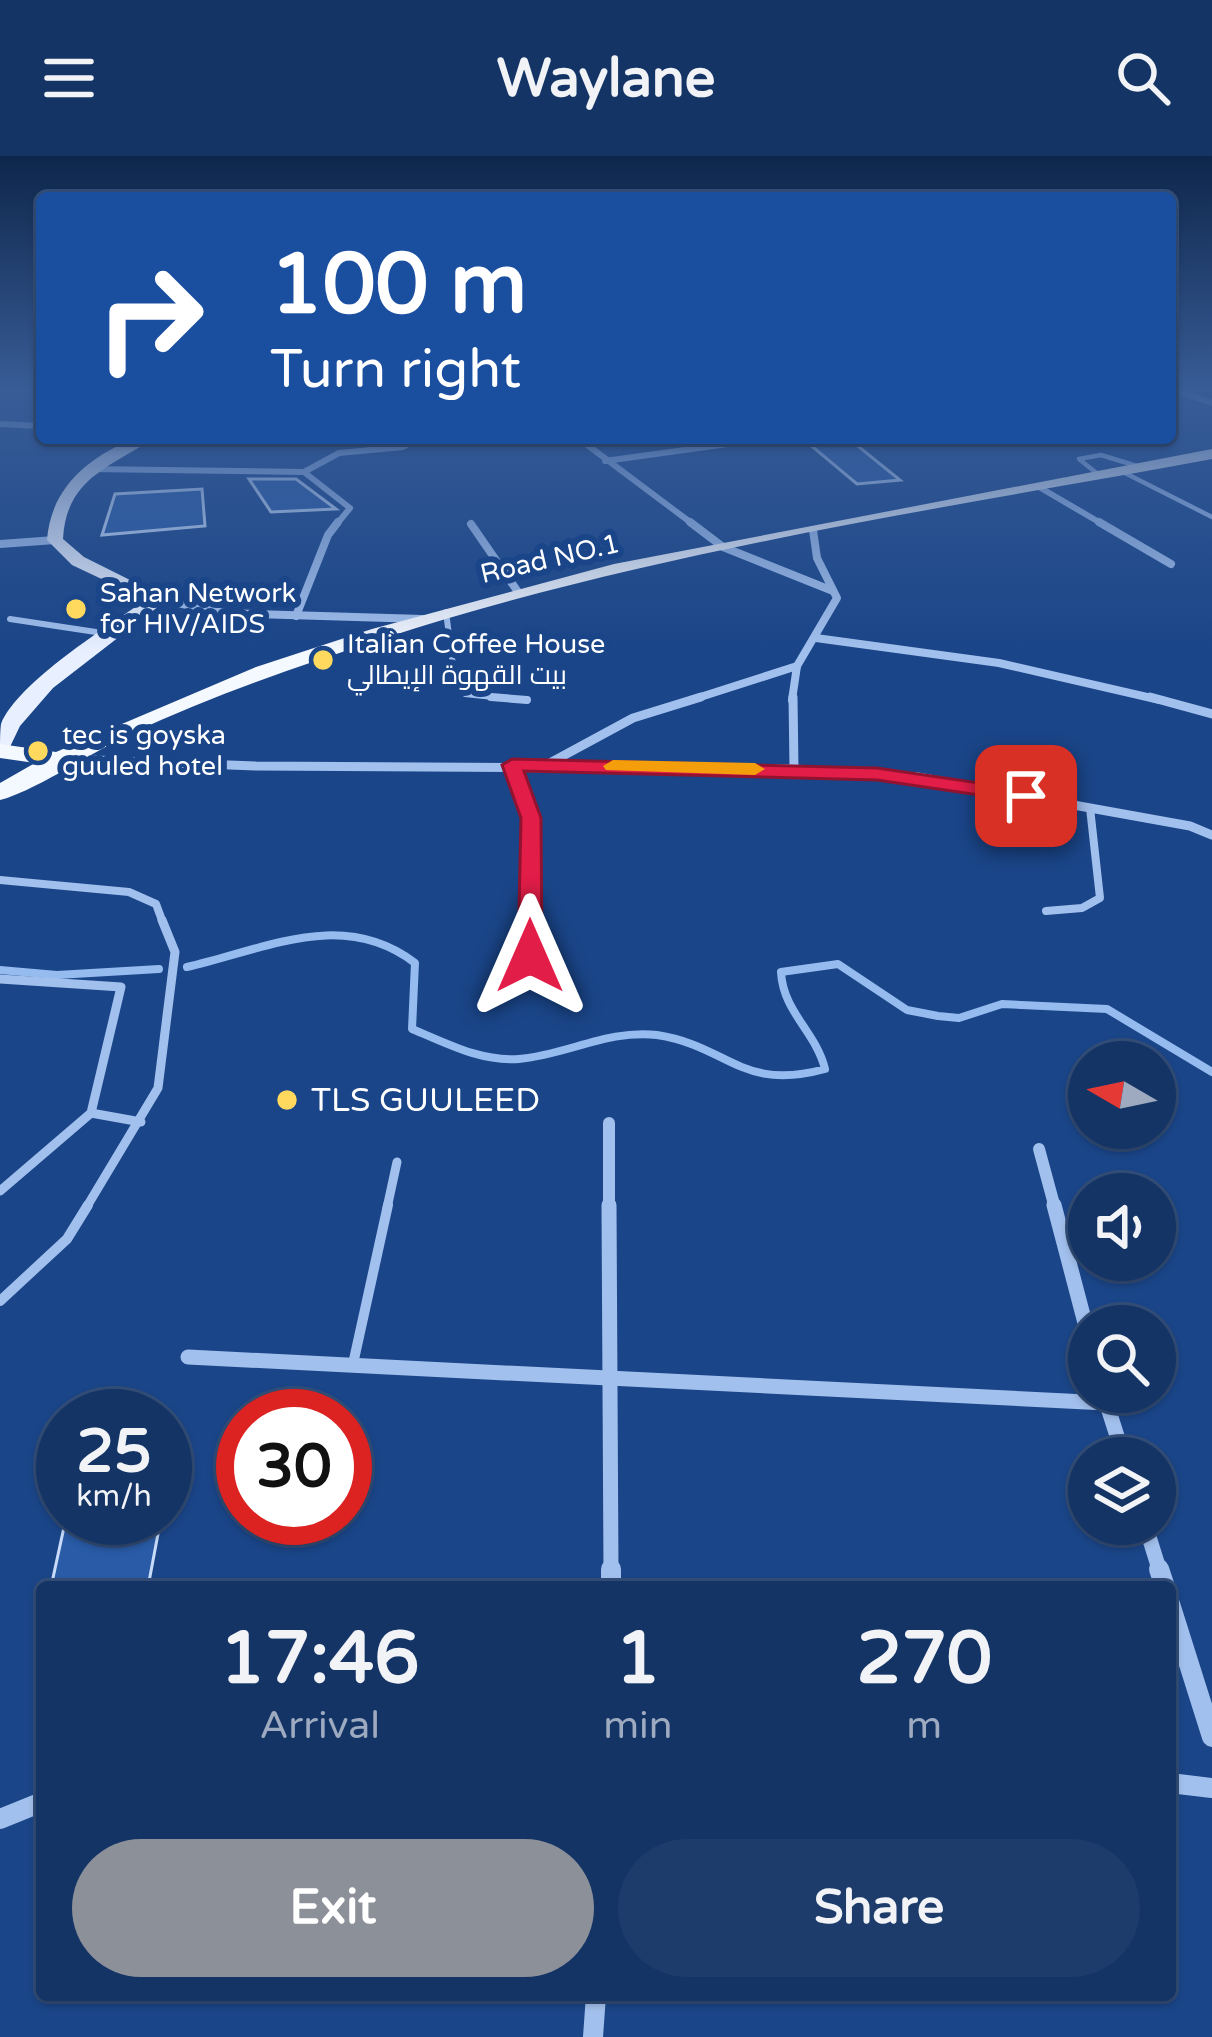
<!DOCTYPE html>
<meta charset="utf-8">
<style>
:root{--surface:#143466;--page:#1d3c6c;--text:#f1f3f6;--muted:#9daabf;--line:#334f7a;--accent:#8c9099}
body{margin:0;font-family:"Varela Round",Cairo,sans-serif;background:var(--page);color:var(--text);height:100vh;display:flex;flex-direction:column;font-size:45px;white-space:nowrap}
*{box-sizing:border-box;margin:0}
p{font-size:39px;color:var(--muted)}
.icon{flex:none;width:66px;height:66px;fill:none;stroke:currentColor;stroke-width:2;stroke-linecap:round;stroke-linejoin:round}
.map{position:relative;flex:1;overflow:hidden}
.panel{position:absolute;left:36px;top:1425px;width:1140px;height:420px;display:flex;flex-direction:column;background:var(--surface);border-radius:12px;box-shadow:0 3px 9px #0004,0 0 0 3px var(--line)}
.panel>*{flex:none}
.banner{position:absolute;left:36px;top:36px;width:1140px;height:252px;border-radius:12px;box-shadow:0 3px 9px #0004,0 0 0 3px var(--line);background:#1a4fa0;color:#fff;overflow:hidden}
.needle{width:78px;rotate:279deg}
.controls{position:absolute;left:1068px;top:885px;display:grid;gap:24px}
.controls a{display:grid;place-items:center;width:108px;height:108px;border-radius:50%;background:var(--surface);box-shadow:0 3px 9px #0004,0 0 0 3px var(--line);font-size:60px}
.speed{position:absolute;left:36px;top:1233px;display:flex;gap:24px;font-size:60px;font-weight:700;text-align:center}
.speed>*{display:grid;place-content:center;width:156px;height:156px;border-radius:50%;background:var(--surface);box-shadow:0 3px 9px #0004,0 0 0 3px var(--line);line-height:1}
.speed small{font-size:30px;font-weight:400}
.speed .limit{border:18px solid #d22;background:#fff;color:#111}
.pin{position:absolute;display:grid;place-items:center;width:102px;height:102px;color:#fff;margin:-51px;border-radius:24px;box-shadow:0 6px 18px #0006}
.me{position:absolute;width:132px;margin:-66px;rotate:0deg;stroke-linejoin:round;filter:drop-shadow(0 0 9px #0008)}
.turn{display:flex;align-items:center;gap:42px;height:252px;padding:0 36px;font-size:54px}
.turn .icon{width:156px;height:156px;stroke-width:2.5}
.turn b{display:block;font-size:84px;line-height:102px}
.eta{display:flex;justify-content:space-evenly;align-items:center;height:204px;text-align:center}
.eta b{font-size:72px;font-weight:700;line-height:84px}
.action{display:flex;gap:24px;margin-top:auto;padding:24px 36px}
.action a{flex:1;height:138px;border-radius:72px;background:var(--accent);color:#fff;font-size:48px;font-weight:700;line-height:138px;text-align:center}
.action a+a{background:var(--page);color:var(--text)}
header{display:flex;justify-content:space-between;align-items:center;height:156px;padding:0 36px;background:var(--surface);font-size:54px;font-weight:700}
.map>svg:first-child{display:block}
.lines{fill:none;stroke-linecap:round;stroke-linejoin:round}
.stream{stroke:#95bbef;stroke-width:8}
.building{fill:#295ba6;stroke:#c8dcf9;stroke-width:3}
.service-far4{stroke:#a2c0ed;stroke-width:4.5}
.service-far3{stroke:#a2c0ed;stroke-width:6}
.service-far2{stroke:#a2c0ed;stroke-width:8}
.service-far1{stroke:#a2c0ed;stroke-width:9}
.service{stroke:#a2c0ed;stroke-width:10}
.minor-far5{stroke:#a2c0ed;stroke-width:6}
.minor-far4{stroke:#a2c0ed;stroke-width:8}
.minor-far3{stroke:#a2c0ed;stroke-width:9}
.minor-far2{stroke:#a2c0ed;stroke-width:12}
.minor-far1{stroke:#a2c0ed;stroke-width:15}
.minor{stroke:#a2c0ed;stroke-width:20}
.tertiary{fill:#a2c0ed;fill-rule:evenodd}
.primary{fill:#e8f0ff;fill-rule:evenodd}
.trunk{fill:#f4f8ff;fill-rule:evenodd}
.route{fill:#e11d48;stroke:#92132f;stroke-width:3}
.slow{fill:#f59e0b}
.poi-dot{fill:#ffd85e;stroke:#1a4588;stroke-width:4.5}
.labels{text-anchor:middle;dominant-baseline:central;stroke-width:12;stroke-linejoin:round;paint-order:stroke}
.far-street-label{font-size:27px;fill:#fff;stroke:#1a4588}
.far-poi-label{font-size:27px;fill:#fff;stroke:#1a4588;text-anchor:start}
.poi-label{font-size:33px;fill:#fff;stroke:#1a4588;text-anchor:start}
</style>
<header><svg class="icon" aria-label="menu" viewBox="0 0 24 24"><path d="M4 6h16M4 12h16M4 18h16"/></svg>Waylane<svg class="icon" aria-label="search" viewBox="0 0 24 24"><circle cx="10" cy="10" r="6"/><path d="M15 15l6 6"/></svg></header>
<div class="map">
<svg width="1212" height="1881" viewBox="0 0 1212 1881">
<rect width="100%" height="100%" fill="#1a4588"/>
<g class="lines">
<!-- stream -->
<g class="stream">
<path d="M 187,811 C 266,793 343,752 415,807 L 412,873 C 446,887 481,906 519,903 C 566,899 609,873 657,879 C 729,890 741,936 825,913 C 816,876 783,856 781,816 L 838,808 L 907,854 L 938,860 L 959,862 L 1002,848 L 1107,853 L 1212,916"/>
<polyline points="0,814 57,819 159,813"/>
</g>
</g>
<!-- building -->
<g class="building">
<polygon points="802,282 848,282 900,324 857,328"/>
<polygon points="249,323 296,323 336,353 271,356"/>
<polygon points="202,333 205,370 102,379 115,338"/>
<polygon points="66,1362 161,1362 148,1431 51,1431"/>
</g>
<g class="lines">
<!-- service-far4 -->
<g class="service-far4">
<polyline points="1121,315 1212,361"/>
<polyline points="1099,319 1079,303 1101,299 1140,311"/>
</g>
<!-- service-far3 -->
<g class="service-far3">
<polyline points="446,456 455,525 465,538 522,544"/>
<polyline points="10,463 109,478"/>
</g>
<!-- service-far2 -->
<g class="service-far2">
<polyline points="491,541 527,544"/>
<polyline points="0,724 129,736 156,748 163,767"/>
<polyline points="1046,755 1082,752 1100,742 1090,652"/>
</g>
<!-- service-far1 -->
<g class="service-far1">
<polyline points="0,823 121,831 91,957 0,1035"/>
<polyline points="91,957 141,966"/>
<polyline points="86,1052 158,932 175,796 162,764"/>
<polyline points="387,1052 397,1006"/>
</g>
<!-- service -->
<g class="service">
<polyline points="0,1145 67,1083 88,1049"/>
<polyline points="353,1208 388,1049"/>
</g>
<!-- minor-far5 -->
<g class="minor-far5">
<polyline points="1170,232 1212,247"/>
<polyline points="578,282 694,369"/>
<polyline points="605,305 771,282"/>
<polyline points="90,313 304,316"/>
<polyline points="1039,331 1104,369"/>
<polyline points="336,369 350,352 304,316 339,297 403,291 417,282"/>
</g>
<!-- minor-far4 -->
<g class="minor-far4">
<polyline points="690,366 723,391 833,435"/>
<polyline points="1099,366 1171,408"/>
<polyline points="471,368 518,436"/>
<polyline points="0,388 55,384"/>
<polyline points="159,443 225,457 423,463"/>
<polyline points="296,460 328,379 338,366"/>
<polyline points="816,482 999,507 1160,544"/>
<polyline points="691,544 797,510"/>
<polyline points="792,544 797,510 837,442 817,402 813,374"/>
</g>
<!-- minor-far3 -->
<g class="minor-far3">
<polyline points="793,541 794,613"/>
<polyline points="1150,541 1212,558"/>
<polyline points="68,603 256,610 794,613 918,621 1190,670 1212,679"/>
<polyline points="548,608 633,562 701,541"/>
<polyline points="512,609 531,662 530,767"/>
</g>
<!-- minor-far2 -->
<g class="minor-far2">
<polyline points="530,800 530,764"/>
<polyline points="609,967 609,1052"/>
<polyline points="1039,993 1055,1052"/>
</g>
<!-- minor-far1 -->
<g class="minor-far1">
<polyline points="609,1049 611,1416"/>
<polyline points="1054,1049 1089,1182"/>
<polyline points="188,1201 1106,1247"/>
<polyline points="1103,1236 1124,1302"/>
<polyline points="1145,1368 1160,1416"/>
</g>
<!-- minor -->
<g class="minor">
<polyline points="611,1413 611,1431"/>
<polyline points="1159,1413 1165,1431"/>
<polyline points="1170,1448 1212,1581"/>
<polyline points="1170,1627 1212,1632"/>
<polyline points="0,1663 42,1646"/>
<polyline points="593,1881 596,1839"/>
</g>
<!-- tertiary -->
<polygon class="tertiary" points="0,265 42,267 42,273 0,271"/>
<!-- primary -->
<path class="primary" d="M 135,282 L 154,282 C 111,311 66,322 63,383 L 84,401 L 168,443 L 53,532 L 20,570 L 8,595 L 0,596 C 0,588 0,575 1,568 C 17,527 109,469 146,444 L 72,409 L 47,384 C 51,331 89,301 135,282 Z"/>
<!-- trunk -->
<path class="trunk" d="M 1212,293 L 1212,303 C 935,354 653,395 385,482 C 298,510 212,540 130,578 C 94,595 33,636 0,644 L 0,627 L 35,607 L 0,602 L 0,588 L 56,596 L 256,511 L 372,473 L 614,408 Z"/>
</g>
<!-- sky -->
<linearGradient id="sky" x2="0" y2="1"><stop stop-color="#0e264b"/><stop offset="0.47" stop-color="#385c96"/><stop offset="1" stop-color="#385c96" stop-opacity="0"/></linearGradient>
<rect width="1212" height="495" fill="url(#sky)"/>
<!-- route -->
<polygon class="route" points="512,603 877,612 1026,634 1036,640 1026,646 877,624 524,615 541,662 542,800 530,808 518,800 521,662 502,609"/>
<!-- slow -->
<polygon class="slow" points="613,604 755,607 765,613 755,619 606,614 603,610"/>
<!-- markers -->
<g class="poi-dot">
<circle cx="76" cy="453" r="12"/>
<circle cx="323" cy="504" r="12"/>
<circle cx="38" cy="595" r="12"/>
<circle cx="287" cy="944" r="12"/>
</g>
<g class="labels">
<!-- far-street labels -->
<g class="far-street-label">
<text transform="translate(550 403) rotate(-13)">Road NO.1</text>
</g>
<!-- far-poi labels -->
<g class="far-poi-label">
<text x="100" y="437">Sahan Network<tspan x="100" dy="31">for HIV/AIDS</tspan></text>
<text x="347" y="488">Italian Coffee House<tspan x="347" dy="31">بيت القهوة الإيطالي</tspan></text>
<text x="62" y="579">tec is goyska<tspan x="62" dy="31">guuled hotel</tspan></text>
</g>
<!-- poi labels -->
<g class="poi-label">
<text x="311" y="944">TLS GUULEED</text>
</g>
</g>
</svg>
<div class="controls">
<a><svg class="needle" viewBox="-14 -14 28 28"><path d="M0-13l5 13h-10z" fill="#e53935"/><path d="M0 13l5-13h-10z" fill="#9daabf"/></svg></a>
<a><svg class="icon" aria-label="sound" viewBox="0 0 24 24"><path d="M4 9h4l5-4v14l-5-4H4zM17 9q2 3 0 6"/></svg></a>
<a><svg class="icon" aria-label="search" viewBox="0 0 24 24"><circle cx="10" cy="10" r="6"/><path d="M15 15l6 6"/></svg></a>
<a><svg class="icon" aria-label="layers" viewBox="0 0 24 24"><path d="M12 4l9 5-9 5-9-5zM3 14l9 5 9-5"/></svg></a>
</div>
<div class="speed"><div>25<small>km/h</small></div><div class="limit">30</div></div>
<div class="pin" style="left:1026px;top:640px;background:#d93025"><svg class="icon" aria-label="arrive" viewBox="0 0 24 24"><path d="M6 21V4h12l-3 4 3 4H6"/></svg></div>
<svg class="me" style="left:530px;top:800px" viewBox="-20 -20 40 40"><path d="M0-17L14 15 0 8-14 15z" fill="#e11d48" stroke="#fff" stroke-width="4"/></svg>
<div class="banner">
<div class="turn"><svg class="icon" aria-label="right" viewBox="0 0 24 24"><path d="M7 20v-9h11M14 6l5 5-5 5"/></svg><div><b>100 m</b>Turn right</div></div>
</div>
<section class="panel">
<div class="eta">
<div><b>17:46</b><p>Arrival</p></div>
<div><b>1</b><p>min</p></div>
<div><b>270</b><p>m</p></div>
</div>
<div class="action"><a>Exit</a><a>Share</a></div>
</section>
</div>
